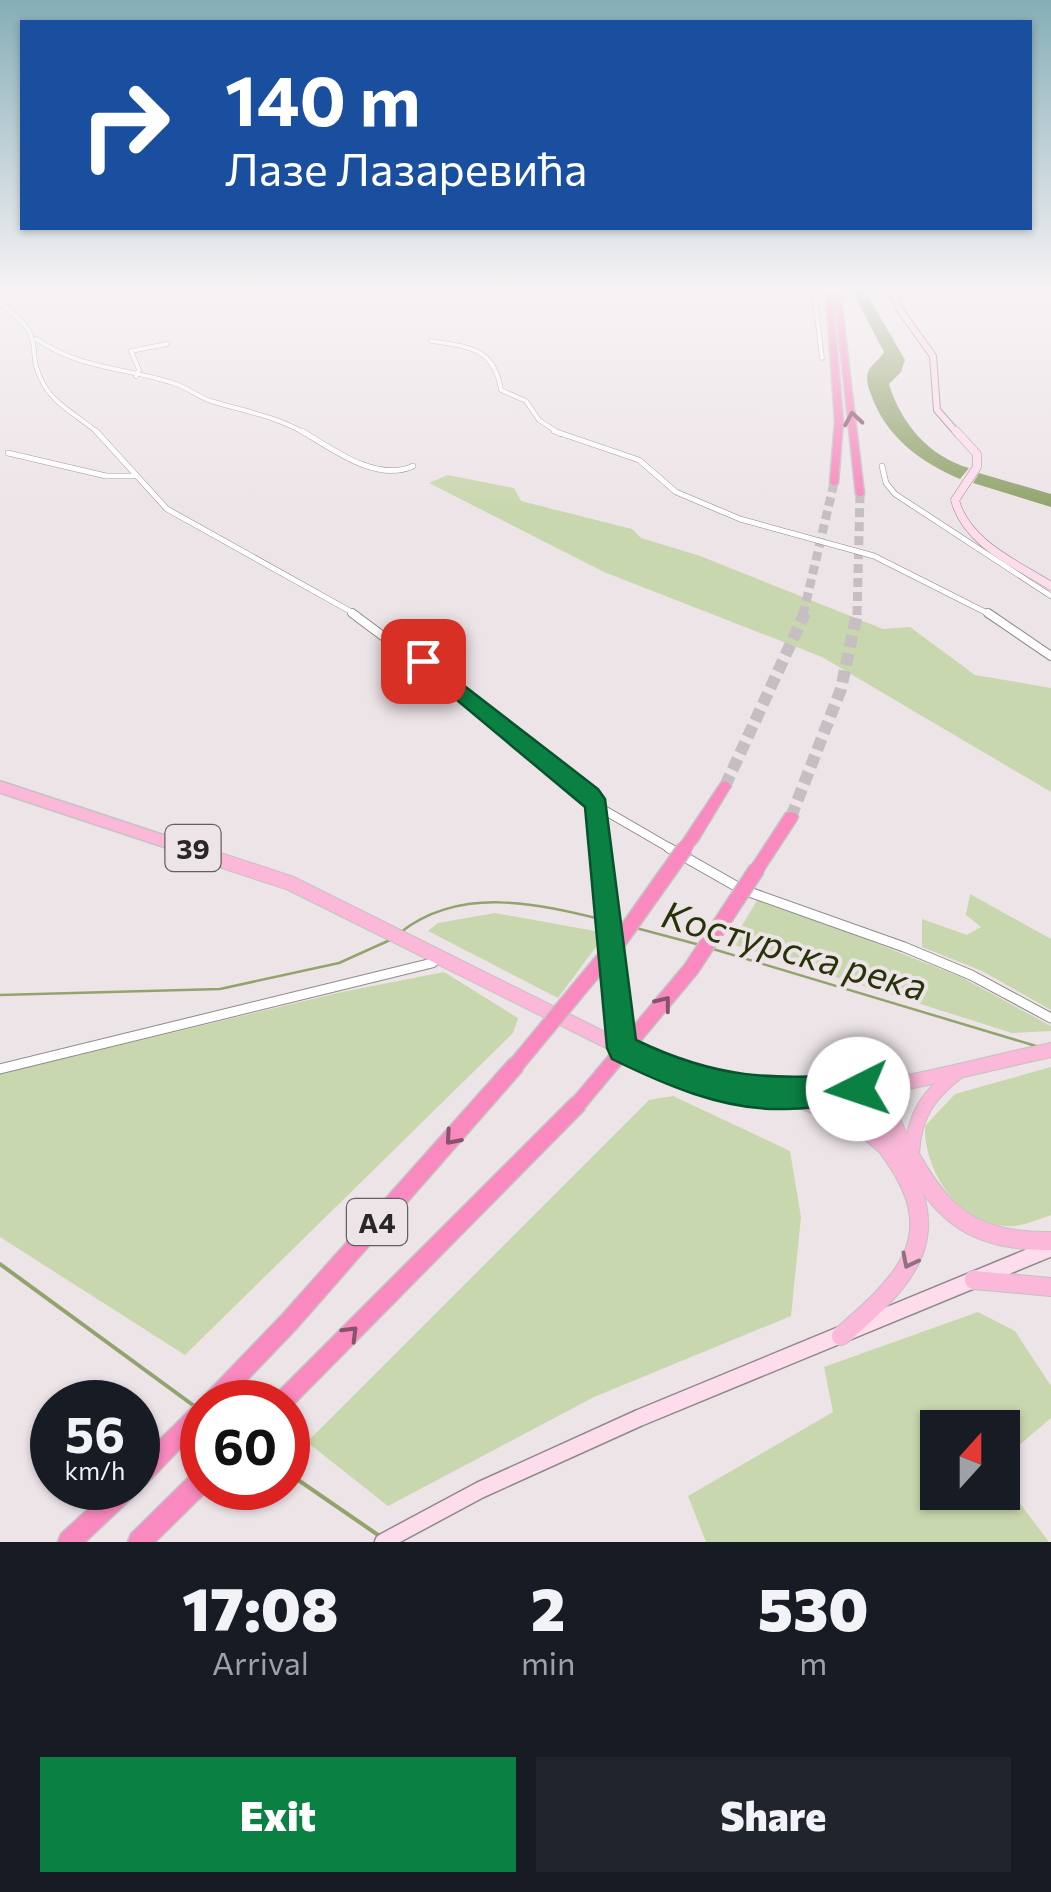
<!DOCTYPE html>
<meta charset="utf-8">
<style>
:root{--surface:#171b24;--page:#20242c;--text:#f1f3f6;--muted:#9ea1a6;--accent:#0b8043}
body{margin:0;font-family:Commissioner,sans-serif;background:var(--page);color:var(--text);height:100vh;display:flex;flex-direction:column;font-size:38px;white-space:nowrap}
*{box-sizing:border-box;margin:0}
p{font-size:32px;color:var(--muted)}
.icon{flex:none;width:55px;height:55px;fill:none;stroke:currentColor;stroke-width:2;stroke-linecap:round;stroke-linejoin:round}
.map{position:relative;height:1542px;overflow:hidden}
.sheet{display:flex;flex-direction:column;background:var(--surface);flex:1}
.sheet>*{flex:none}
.top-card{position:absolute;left:20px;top:20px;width:1012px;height:210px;border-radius:0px;box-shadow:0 2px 8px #0004;background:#1a4fa0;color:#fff;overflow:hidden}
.needle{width:65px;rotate:21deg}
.fabs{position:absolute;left:920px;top:1410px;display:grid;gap:20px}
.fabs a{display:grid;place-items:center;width:100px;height:100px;border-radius:0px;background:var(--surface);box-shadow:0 2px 8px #0004;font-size:50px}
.speed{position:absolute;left:30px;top:1380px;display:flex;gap:20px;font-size:50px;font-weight:700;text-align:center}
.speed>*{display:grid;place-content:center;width:130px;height:130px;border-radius:50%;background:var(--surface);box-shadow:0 2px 8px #0004;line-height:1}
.speed small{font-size:25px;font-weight:400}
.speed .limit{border:15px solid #d22;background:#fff;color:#111}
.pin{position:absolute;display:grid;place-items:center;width:85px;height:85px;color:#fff;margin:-42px;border-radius:20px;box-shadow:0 5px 15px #0006}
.me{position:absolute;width:110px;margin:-55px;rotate:266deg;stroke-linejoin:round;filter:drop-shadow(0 0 8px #0008)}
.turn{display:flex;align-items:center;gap:35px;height:210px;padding:0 40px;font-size:45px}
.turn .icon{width:130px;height:130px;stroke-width:2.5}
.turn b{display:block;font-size:70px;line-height:85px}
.eta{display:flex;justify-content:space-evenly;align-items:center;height:170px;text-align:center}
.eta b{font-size:60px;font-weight:800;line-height:70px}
.primary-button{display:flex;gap:20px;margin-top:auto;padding:20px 40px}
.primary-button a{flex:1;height:115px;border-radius:0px;background:var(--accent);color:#fff;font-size:40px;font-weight:800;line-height:115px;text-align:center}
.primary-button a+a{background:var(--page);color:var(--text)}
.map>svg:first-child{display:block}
.green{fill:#c9d7ae}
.water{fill:#92a46d}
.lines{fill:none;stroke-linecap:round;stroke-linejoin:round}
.stream-far1{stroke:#92a46d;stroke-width:2.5}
.stream{stroke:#92a46d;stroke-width:4}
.highway-tunnel-far1{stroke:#c6bec2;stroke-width:9;stroke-dasharray:9 5;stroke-linecap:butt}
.highway-tunnel{stroke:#c6bec2;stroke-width:12;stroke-dasharray:12 6;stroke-linecap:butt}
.street-far3-casing{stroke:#90888b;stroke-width:5}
.street-far2-casing{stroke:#90888b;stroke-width:6}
.street-far1-casing{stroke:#90888b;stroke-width:10}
.street-casing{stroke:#90888b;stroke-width:11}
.secondary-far2-casing{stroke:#90888b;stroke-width:8}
.secondary-far1-casing{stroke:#90888b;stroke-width:9}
.secondary-casing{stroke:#90888b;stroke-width:19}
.primary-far2-casing{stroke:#c3c3c3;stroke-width:14}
.primary-far1-casing{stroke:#c3c3c3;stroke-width:16}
.primary-casing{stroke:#c3c3c3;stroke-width:20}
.highway-casing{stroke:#c3c3c3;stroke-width:3}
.street-far3{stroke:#fff;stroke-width:4}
.street-far2{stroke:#fff;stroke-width:5}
.street-far1{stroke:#fff;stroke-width:8}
.street{stroke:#fff;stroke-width:9}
.secondary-far2{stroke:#fddcec;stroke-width:6}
.secondary-far1{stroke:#fddcec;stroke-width:8}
.secondary{stroke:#fddcec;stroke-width:16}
.primary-far2{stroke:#fbb8d8;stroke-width:11}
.primary-far1{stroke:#fbb8d8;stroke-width:14}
.primary{stroke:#fbb8d8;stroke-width:18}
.highway{fill:#f989be;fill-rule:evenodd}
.highway-bridge-far1-casing{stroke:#c3c3c3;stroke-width:15;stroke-linecap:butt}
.highway-bridge-casing{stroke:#c3c3c3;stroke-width:18;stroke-linecap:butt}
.highway-bridge-far1{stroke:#f989be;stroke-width:12}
.highway-bridge{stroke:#f989be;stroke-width:15}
.oneway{stroke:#87536c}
.oneway2{stroke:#927080}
.route{fill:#0b8043;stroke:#07532c;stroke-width:2.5}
.labels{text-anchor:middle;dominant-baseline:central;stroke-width:8;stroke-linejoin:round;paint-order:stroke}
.shield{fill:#ede4e8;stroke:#646062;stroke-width:2.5}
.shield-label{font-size:28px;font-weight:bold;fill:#2a2728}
.near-water-label{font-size:38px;font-style:italic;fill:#283308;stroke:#ede4e8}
</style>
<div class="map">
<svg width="1051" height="1542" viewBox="0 0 1051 1542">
<rect width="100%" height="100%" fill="#ede4e8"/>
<!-- green -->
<g class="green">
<polygon points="448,475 514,488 521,501 632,529 641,538 700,556 883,629 910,627 975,675 1051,688 1051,792 822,657 604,572 429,483"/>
<polygon points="970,894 1051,939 1051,1010 982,971 922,947 922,919 967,935 981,927 966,915"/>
<polygon points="759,897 961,977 1051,1026 1051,1031 1012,1033 731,944"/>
<polygon points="495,913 606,933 558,998 428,931 438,923"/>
<polygon points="444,972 518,1018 513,1033 185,1355 0,1237 0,1074 342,992"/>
<path d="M 1051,1067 L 1051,1215 C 1038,1220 1018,1228 1004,1226 C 956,1220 924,1170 925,1126 L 955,1094 Z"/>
<polygon points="673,1096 790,1151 801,1217 791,1316 594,1397 388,1506 307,1442 649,1100"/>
<polygon points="978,1312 1015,1331 1051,1386 1051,1418 1003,1459 1002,1428 938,1428 938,1492 1002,1492 1003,1481 1049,1542 706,1542 688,1496 833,1412 824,1367"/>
</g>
<!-- water -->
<g class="water">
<path d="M 865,291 L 905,360 L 901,372 L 889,384 C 901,424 930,457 969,468 L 960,479 C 920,462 885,436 871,394 C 868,387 865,377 869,370 C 872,364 880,359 884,352 L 853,293 Z"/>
<polygon points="979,473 1051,494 1051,507 973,483"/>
</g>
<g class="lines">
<!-- stream-far1 -->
<g class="stream-far1">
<polyline points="636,928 700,945"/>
<path d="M 401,932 C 460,886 536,903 604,920"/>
<polyline points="713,949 1036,1046"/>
<polyline points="0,995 220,989 339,963 390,940"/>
</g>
<!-- stream -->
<g class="stream">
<polyline points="0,1264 197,1408"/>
<polyline points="288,1473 381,1537"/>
</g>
<!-- highway-tunnel-far1 -->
<g class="highway-tunnel-far1">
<polyline points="803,615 834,483"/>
<polyline points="857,615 860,494"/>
</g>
<!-- highway-tunnel -->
<g class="highway-tunnel">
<polyline points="725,786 805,613"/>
<polyline points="791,817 841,689 857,613"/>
</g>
<defs>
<g id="street-far3">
<polyline points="814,291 822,358"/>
<path d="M 0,304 C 52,340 22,347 44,385 C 56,406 82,418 99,434"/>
<path d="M 36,339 C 87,372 123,366 176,384 C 188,388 198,397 211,401 C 243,411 276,416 306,434"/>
<path d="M 431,341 C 469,347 494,347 501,390 L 526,401 L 539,420 L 560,434"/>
<polyline points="136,376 139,370 131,351 167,344"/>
</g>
<g id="street-far2">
<polyline points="96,431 167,509 357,615"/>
<path d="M 302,431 C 332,449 377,483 413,466"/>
<polyline points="554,431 639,460 676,492 740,519 874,556 991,615"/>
<polyline points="8,453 106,476 134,476"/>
<polyline points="882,466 886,483 895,494 1051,596"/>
</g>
<g id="street-far1">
<polyline points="352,613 535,750 590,795 597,806 673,850"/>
<polyline points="988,613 1051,656"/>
<polyline points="597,806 602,850"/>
</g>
<g id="street">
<polyline points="601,848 622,1049"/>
<polyline points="669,848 741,889 904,947 971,975 1051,1018"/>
<polyline points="0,1069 432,963 439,957"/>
</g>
<polyline id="secondary-far2" points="893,291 900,310 933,356 937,410 958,434"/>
<path id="secondary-far1" d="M 956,431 L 977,454 L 977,467 L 955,500 C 966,543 1016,564 1051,586"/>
<polyline id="secondary" points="383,1542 480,1490 639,1418 1051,1248"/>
<polyline id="primary-far2" points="0,787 191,850"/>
<g id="primary-far1">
<path d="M 183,848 L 290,883 L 666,1070 C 698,1080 730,1090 763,1093 C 860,1102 958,1069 1051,1050"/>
<polyline points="877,1086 908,1153"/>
<polyline points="858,1089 890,1147"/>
<polyline points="792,1098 855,1122 891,1153"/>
<path d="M 912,1153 C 914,1114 929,1094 959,1071"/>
</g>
<g id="primary">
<path d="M 907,1150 C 942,1217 975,1242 1051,1241"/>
<polyline points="974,1280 1051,1287"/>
<path d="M 841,1336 C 907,1279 952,1235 889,1150"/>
</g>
<g id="highway">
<polygon points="826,291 832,291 843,421 838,483 834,486 830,483 835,421"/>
<polygon points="834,291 840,291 864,494 860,497 856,494"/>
<polygon points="725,781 729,783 731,786 729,789 697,842 692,843 687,842 685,838 687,834 721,783"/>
<polygon points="791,812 796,813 798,817 796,821 762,873 757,875 752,873 750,869 752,865 786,813"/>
<polygon points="516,1057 522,1059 524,1065 522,1071 296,1329 226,1402 202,1402 202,1426 146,1484 138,1487 138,1461 195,1405 202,1402 205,1395 282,1315 510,1059"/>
<polygon points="578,1096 584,1098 586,1104 584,1110 289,1409 288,1410 288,1402 272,1402 275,1395 572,1098"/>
<polygon points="202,1469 202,1488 210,1488 155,1542 128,1542 131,1534 194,1472"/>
<polygon points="111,1488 137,1488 134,1496 85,1542 58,1542 61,1534"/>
</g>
</defs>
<!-- street-far3 casing -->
<use href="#street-far3" class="street-far3-casing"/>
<!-- street-far2 casing -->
<use href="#street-far2" class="street-far2-casing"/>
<!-- street-far1 casing -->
<use href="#street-far1" class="street-far1-casing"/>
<!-- street casing -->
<use href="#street" class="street-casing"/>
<!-- secondary-far2 casing -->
<use href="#secondary-far2" class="secondary-far2-casing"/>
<!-- secondary-far1 casing -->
<use href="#secondary-far1" class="secondary-far1-casing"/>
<!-- secondary casing -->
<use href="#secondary" class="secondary-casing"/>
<!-- primary-far2 casing -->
<use href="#primary-far2" class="primary-far2-casing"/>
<!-- primary-far1 casing -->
<use href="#primary-far1" class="primary-far1-casing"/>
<!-- primary casing -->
<use href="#primary" class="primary-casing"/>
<!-- highway casing -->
<use href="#highway" class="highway-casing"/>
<!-- street-far3 -->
<use href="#street-far3" class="street-far3"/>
<!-- street-far2 -->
<use href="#street-far2" class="street-far2"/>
<!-- street-far1 -->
<use href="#street-far1" class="street-far1"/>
<!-- street -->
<use href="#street" class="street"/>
<!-- secondary-far2 -->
<use href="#secondary-far2" class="secondary-far2"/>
<!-- secondary-far1 -->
<use href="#secondary-far1" class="secondary-far1"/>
<!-- secondary -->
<use href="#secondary" class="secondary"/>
<!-- primary-far2 -->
<use href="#primary-far2" class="primary-far2"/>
<!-- primary-far1 -->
<use href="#primary-far1" class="primary-far1"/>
<!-- primary -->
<use href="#primary" class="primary"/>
<!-- highway -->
<use href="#highway" class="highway"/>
<defs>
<polyline id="highway-bridge-far1" points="683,850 692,838"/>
<g id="highway-bridge">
<polyline points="516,1065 622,937 685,848"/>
<polyline points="578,1104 691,969 757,869"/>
</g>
</defs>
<!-- highway-bridge-far1 casing -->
<use href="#highway-bridge-far1" class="highway-bridge-far1-casing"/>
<!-- highway-bridge casing -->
<use href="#highway-bridge" class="highway-bridge-casing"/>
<!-- highway-bridge-far1 -->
<use href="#highway-bridge-far1" class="highway-bridge-far1"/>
<!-- highway-bridge -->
<use href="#highway-bridge" class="highway-bridge"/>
</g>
<!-- one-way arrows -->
<defs><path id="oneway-chevron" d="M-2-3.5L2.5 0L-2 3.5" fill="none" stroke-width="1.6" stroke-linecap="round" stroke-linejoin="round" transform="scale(2.5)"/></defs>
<g class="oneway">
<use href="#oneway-chevron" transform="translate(853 419) rotate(-99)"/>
<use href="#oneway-chevron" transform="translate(664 1003) rotate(-52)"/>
<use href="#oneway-chevron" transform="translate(452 1138) rotate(131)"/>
<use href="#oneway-chevron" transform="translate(351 1333) rotate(-45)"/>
</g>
<use class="oneway2" href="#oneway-chevron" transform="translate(909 1261) rotate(117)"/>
<!-- sky -->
<linearGradient id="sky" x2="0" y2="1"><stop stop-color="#85aeb7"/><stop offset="0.57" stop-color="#f7f3f5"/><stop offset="1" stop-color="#f7f3f5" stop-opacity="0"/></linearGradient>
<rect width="1051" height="507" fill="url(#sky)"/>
<!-- route -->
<path class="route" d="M 423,654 L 598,789 L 605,799 L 636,1040 C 717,1079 770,1080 858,1074 L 869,1079 L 873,1089 L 869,1100 L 858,1104 C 833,1106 807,1109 781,1109 C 722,1110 663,1084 612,1059 L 607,1048 L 585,807 L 416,666 L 416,656 Z"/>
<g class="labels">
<!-- shield labels -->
<g class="shield">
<rect x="165.5" y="825" width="55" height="46" rx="8"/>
<rect x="347" y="1199" width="60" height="46" rx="8"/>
</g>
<g class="shield-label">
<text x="193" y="848">39</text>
<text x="377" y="1222">A4</text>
</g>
<!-- near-water labels -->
<g class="near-water-label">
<text transform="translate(795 949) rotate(16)">Костурска река</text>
</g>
</g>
</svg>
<div class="fabs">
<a><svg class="needle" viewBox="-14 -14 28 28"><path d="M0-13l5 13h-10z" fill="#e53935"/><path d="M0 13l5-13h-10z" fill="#9ea1a6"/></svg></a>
</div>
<div class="speed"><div>56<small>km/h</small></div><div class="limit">60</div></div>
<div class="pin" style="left:423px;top:661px;background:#d93025"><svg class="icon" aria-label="arrive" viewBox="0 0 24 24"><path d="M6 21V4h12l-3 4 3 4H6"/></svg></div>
<svg class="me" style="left:858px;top:1089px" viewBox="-20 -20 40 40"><circle r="19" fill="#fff"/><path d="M0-13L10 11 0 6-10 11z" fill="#0b8043"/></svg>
<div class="top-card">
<div class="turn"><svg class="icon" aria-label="right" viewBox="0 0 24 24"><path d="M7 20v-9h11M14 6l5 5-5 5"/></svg><div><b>140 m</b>Лазе Лазаревића</div></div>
</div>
</div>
<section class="sheet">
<div class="eta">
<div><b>17:08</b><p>Arrival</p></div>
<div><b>2</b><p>min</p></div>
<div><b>530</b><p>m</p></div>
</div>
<div class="primary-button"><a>Exit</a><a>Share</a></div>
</section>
